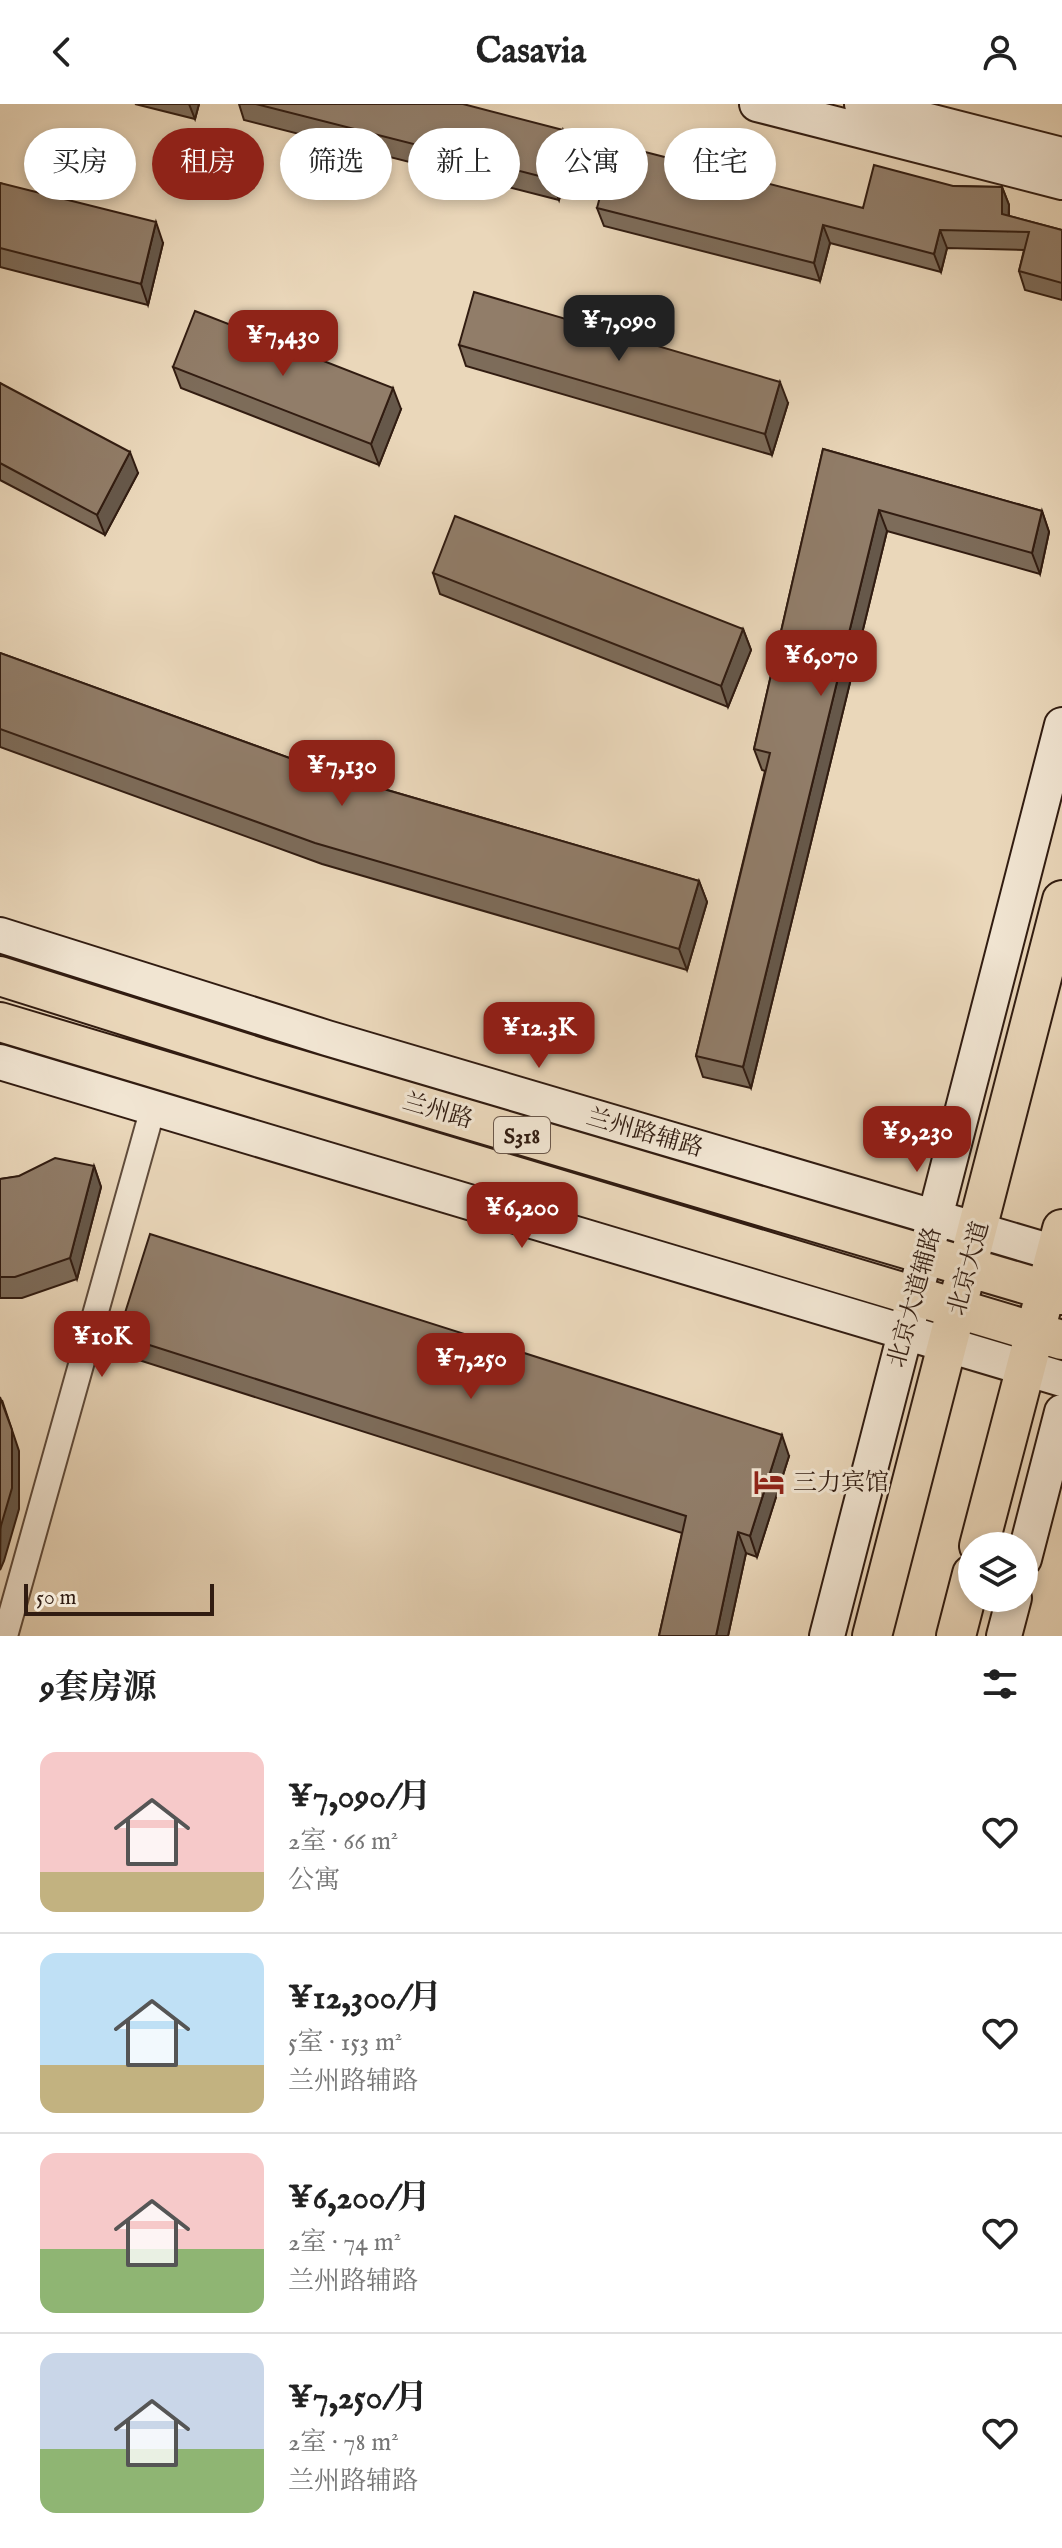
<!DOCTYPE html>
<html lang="zh">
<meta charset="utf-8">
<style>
body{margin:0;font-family:"IM FELL English","Noto Serif SC",serif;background:#f2f2f2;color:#222;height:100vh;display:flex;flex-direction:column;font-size:30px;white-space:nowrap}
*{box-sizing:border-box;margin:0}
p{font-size:26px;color:#767676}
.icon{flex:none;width:44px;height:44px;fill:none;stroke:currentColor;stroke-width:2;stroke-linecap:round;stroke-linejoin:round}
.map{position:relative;height:1532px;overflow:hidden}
.drawer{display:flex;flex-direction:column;background:#fff;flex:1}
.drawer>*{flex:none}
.hud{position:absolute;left:24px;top:24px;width:1014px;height:72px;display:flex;gap:16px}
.fabs{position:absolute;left:958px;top:1428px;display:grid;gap:16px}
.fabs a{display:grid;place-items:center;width:80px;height:80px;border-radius:50%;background:#fff;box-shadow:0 4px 12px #0003;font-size:40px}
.scale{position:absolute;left:24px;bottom:20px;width:190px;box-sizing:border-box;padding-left:8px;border:4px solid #311c11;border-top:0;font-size:22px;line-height:28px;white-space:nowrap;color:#311c11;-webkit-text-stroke:6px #f1e5d2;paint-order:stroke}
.price{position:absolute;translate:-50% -68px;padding:0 18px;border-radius:16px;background:#8f2418;color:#fff;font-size:26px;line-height:52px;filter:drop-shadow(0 2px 4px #0008)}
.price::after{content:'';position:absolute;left:50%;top:48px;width:24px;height:18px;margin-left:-12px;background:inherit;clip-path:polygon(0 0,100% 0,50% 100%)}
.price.selected{background:#222;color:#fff}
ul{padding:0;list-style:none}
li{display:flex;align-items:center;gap:24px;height:200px;padding:0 40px}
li+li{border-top:2px solid #e0e0e0}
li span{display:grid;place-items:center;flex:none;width:224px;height:160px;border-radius:16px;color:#555}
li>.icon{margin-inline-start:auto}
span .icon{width:96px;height:96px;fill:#fffc;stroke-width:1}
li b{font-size:34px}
h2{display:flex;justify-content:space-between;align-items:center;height:96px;padding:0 40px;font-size:34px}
.pill{padding:0 28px;border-radius:36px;background:#fff;box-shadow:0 4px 12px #0003;font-size:28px;line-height:72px}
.pill.selected{background:#8f2418;color:#fff}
header{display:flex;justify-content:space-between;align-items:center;height:104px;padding:0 40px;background:#fff;font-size:36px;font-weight:700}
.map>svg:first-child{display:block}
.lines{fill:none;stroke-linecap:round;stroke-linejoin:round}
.street-casing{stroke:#5f4b3b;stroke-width:28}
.secondary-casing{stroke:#311c11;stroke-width:38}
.primary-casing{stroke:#311c11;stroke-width:42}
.street{stroke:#f1e5d2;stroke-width:24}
.secondary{stroke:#f1e5d2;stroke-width:34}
.primary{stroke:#ead7ba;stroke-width:38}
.wall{fill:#7d6c5a;stroke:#311c11;stroke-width:2}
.shaded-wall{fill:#66584a;stroke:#311c11;stroke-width:2}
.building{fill:#917d69;stroke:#311c11;stroke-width:2}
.labels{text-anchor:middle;stroke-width:6;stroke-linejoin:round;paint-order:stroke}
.shield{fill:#f1e5d2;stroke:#6b584b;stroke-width:2}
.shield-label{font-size:22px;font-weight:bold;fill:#311c11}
.street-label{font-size:24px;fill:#311c11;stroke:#f1e5d2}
.poi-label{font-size:24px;fill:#311c11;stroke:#f1e5d2;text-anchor:start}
</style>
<header><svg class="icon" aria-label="back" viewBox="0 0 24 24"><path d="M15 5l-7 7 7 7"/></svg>Casavia<svg class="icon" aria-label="person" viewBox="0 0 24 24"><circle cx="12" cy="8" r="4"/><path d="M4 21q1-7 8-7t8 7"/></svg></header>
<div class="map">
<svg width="1062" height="1532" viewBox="0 0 1062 1532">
<rect width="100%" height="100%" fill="#ead7ba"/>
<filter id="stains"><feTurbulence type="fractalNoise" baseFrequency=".0025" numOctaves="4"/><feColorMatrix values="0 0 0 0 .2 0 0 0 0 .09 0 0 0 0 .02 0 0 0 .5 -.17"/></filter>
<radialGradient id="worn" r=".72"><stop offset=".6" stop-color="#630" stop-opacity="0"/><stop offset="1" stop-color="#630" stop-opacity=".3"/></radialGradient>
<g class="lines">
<g class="street-casing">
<path id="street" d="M5,1532L153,1004"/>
</g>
<g class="secondary-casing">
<path id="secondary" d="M757,0L1062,78
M862,0L1062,51
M0,831L327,934L1062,1151
M0,958L1062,1275
M1024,1455L1062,1308
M827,1532L1062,621
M1004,1532L1014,1494"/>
</g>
<g class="primary-casing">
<path id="primary" d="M0,872L260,954L1062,1191
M0,918L1062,1236
M979,1442L1062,1125
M872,1532L1062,796
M956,1532L972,1470"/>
</g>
<use href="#street" class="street"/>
<use href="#secondary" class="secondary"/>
<use href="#primary" class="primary"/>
</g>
<path class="wall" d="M135,0H199L195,15Z
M239,0H463L571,46L559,96L244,16Z
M0,79L163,139L148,201L0,163Z
M953,82L1002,83L1009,101V112L1062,126V196L1025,186L1019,167L1024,146L947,144L941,168L830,139L820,177L604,122L597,104H863Z
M459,241L788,299L772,351L466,262Z
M173,263L401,305L379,361L181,284Z
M0,279L138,369L105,431L0,376Z
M823,345L1042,407L1049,428L1040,470L887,427L751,984L703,973L696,952L765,667L762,666L754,645Z
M433,469L743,525L751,546L728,603L440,490Z
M0,549L339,672L699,777L707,798L687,866L322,760L0,643Z
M94,1062L101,1083L77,1175L22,1194H0V1075Z
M118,1231L789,1352L757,1453L746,1449L728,1532H659L682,1429L126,1252Z"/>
<path class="shaded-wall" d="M189,0H199L195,15Z
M563,26L571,46L559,96L551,75Z
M1002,83L1009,101L1008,128L1002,110Z
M156,118L163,139L148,201L141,180Z
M823,121L830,139L820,177L814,159Z
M940,126L947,144L941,168L934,150Z
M780,278L788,299L772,351L765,330Z
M393,284L401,305L379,361L371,340Z
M130,348L138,369L105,431L97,411Z
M879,406L887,427L751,984L743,963Z
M1042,407L1049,428L1040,470L1032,449Z
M743,525L751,546L728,603L721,582Z
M699,777L707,798L687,866L679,845Z
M94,1062L101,1083L77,1175L70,1154Z
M2,1296L19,1347V1405L4,1457L0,1466Z
M782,1331L789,1352L757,1453L750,1432Z
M738,1428L746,1449L728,1532H716Z"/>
<path class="building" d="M256,0H463L563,26L551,75Z
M614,40L863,104L874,61L953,82L1002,83V110L1062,126V179L1019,167L1029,128L940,126L934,150L823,121L814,159L597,104Z
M0,79L156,118L141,180L0,144Z
M474,188L780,278L765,330L459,241Z
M195,207L393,284L371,340L173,263Z
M0,279L130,348L97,411L0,359Z
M823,345L1042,407L1032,449L879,406L743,963L696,952L770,649L754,645Z
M455,412L743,525L721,582L433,469Z
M0,549L339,672L699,777L679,845L315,739L0,625Z
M55,1054L94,1062L70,1154L15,1173H0V1075L19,1072Z
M150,1130L782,1331L750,1432L738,1428L716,1532H659L686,1412L118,1231Z
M0,1293L12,1326V1384L0,1425Z"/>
<defs>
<g id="hotel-bare" transform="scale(2.4)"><path d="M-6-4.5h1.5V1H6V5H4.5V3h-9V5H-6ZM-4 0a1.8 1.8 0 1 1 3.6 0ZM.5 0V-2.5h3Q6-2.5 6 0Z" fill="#8f2418" stroke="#f1e5d2" stroke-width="2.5" paint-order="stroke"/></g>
</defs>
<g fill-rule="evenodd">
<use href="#hotel-bare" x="769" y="1378"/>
</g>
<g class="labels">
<rect class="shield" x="494" y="1013" width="56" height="36" rx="6"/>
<g class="shield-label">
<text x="522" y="1039">S318</text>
</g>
<g class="street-label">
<text transform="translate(438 1006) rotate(16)" y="8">兰州路</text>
<text transform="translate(645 1028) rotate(16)" y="8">兰州路辅路</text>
<text transform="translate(968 1164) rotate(-75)" y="8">北京大道</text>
<text transform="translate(914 1193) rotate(-75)" y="8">北京大道辅路</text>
</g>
<g class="poi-label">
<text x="793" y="1386">三力宾馆</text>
</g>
</g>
<rect width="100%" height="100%" filter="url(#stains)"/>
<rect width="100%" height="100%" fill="url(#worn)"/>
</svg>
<div class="fabs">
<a><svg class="icon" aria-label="layers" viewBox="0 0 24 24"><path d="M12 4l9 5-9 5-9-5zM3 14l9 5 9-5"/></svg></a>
</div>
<div class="scale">50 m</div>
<b class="price selected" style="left:619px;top:259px">¥7,090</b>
<b class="price" style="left:283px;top:274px">¥7,430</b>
<b class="price" style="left:821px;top:594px">¥6,070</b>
<b class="price" style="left:342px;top:704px">¥7,130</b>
<b class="price" style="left:539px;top:966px">¥12.3K</b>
<b class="price" style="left:917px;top:1070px">¥9,230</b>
<b class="price" style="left:522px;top:1146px">¥6,200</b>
<b class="price" style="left:102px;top:1275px">¥10K</b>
<b class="price" style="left:471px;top:1297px">¥7,250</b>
<div class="hud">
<a class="pill">买房</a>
<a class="pill selected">租房</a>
<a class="pill">筛选</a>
<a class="pill">新上</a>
<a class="pill">公寓</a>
<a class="pill">住宅</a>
</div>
</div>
<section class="drawer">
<h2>9套房源<svg class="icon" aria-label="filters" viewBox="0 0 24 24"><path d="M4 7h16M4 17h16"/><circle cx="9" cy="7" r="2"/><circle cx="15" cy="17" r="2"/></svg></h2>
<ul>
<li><span style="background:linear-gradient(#f6c9c9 75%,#c2b280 0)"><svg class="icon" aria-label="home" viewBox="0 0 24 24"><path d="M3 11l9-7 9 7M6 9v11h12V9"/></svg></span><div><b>¥7,090/月</b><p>2室 · 66 m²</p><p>公寓</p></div><svg class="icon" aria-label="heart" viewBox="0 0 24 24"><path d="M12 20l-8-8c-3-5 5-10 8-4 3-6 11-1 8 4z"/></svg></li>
<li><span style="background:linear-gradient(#bfe0f5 70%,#c2b280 0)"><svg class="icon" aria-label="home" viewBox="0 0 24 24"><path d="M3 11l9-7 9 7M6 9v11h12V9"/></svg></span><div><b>¥12,300/月</b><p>5室 · 153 m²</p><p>兰州路辅路</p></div><svg class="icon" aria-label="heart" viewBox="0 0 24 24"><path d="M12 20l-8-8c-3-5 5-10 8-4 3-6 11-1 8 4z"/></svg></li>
<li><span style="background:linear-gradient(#f6c9c9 60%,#8fb573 0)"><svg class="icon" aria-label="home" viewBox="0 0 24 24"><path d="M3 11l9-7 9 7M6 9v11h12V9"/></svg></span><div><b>¥6,200/月</b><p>2室 · 74 m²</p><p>兰州路辅路</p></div><svg class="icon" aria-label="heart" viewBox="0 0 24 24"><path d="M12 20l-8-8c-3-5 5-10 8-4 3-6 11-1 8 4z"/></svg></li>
<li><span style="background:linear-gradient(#c9d6e8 60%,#8fb573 0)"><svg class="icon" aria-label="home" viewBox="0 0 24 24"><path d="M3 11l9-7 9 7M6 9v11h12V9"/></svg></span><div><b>¥7,250/月</b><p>2室 · 78 m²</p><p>兰州路辅路</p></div><svg class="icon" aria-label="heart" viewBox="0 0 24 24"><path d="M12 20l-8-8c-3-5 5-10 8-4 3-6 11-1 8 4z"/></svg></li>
</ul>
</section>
